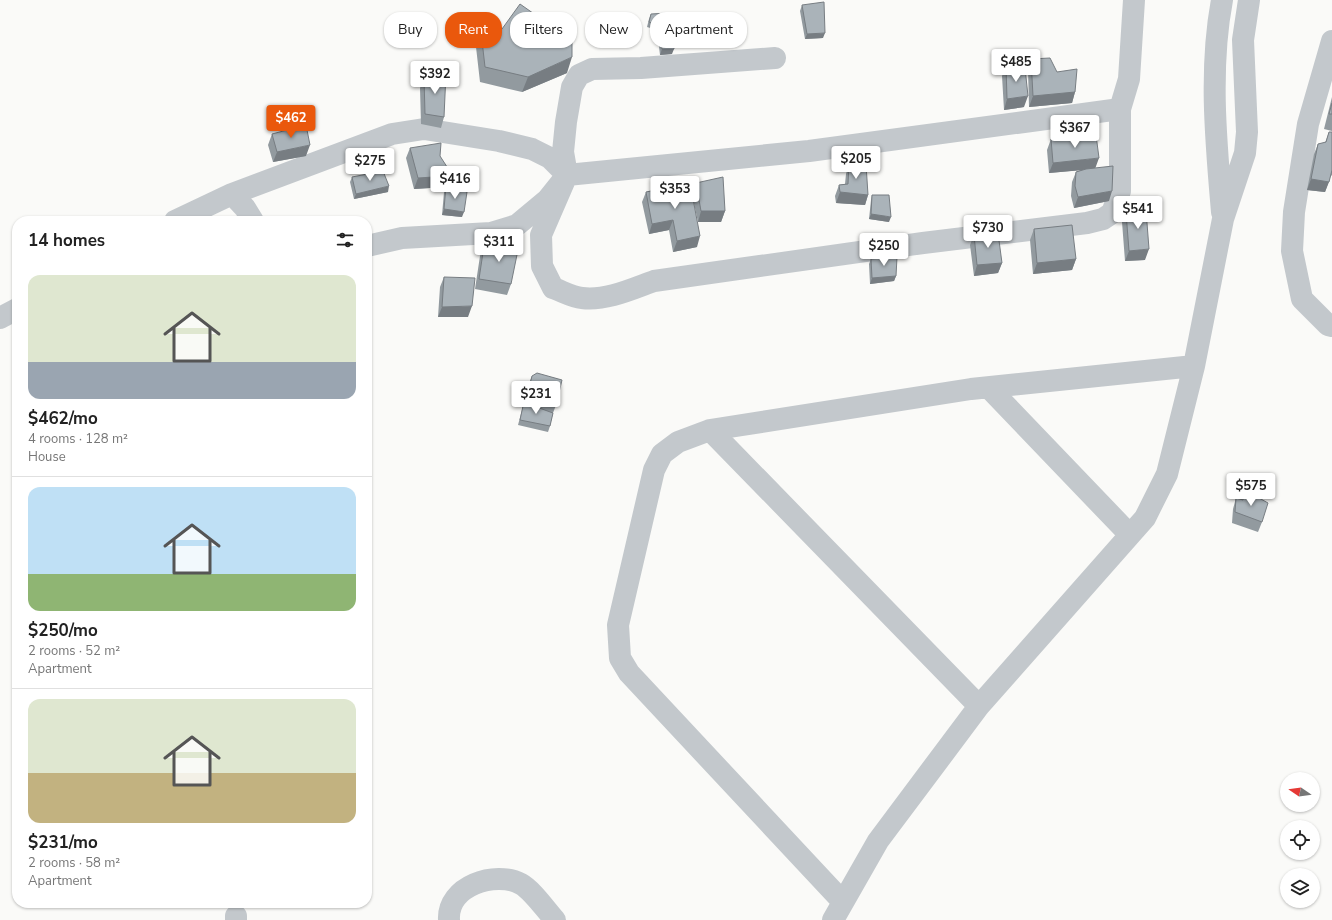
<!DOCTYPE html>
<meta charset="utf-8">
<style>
body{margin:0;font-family:"Nunito Sans",sans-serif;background:#f2f2f2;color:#222;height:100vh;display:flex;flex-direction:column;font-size:15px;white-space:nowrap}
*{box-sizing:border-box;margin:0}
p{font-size:13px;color:#767676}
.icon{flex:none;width:22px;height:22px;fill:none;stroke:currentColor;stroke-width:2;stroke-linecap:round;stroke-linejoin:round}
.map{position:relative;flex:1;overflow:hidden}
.panel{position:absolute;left:12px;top:216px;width:360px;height:692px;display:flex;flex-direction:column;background:#fff;border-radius:16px;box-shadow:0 1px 3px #0004}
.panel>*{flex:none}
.top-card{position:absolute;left:384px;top:12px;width:380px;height:36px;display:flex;gap:8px}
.needle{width:26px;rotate:283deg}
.buttons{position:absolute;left:1280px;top:772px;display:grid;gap:8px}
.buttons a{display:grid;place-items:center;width:40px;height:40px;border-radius:50%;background:#fff;box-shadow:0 1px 3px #0004;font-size:20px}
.price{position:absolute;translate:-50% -34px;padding:0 9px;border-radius:4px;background:#fff;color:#222;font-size:13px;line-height:26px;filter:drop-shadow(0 1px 2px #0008)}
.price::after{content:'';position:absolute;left:50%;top:24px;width:12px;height:9px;margin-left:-6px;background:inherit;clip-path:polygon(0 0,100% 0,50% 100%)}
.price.selected{background:#ea580c;color:#fff}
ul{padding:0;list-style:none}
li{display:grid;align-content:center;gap:8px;height:212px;padding:0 16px}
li+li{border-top:1px solid #e0e0e0}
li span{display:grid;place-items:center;height:124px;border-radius:12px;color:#555}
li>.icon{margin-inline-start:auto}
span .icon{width:72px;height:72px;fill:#fffc;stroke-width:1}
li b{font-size:17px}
h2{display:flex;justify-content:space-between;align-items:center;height:48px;padding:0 16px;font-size:17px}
.chip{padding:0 14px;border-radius:16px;background:#fff;box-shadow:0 1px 3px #0004;font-size:14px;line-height:36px}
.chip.selected{background:#ea580c;color:#fff}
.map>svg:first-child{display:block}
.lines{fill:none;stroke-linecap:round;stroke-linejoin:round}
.street{stroke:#c3c8cc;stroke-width:22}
.wall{fill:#929a9f}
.shaded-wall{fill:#777d82}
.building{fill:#aab3b9;stroke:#777d82}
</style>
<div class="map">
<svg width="1332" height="920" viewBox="0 0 1332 920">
<rect width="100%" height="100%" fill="#fafaf8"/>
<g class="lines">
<path class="street" d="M1222,0C1209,69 1216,142 1222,212
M1332,41L1308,124L1294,212L1292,251L1302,299L1328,325L1332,326
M567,175L541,235L542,266L553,288C562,291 572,297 582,298C606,301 632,289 654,281L923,243L1087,223L1103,219L1112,213L1120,191V109
M232,194L245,208L253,221
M175,221L232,194L392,134L424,129L499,141L532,149L550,158L567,175L809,151L1120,109L1129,79L1134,0
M367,246L402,238L491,233L517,225L547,200L567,175L563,152L566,122L572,87L579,75L592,69L641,68L775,58
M0,318L17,309
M989,388L1130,535
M710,430L979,706
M843,902L629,673L620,658L618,625L654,470L662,454L678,442L710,430L971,389L1194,366
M236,916V920
M449,920C447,886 495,870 521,884C532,890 546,910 555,920
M833,920L878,841L979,706L1145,518L1167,474L1194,366L1223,219L1245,153L1247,132L1243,40L1249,0"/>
</g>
<path class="wall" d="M802,5L823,38L805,39L800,11Z
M670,13L672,54L660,55L657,30L647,27L649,19L651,14Z
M481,32L567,73L522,92L480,82L476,47Z
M1031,59L1057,72L1075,92L1072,103L1029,107L1028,69Z
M1006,66L1024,107L1004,110L1002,76Z
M424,78L444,117L441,128L421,124L420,88Z
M1332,97V131L1324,129Z
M1329,132H1332V176L1331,175L1325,192L1307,190L1314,154L1318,144L1325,143Z
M272,134L306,156L273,162L268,145Z
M1051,139L1095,168L1109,201L1074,208L1071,196L1072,182L1076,172L1081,170L1049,173L1047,150Z
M410,148L440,156L446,187L414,189L406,158Z
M849,164L868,195L865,205L836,203L835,196L839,185L845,184L846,174Z
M352,177L388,192L354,199L350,182Z
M690,183L697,247L673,252L669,230L649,234L642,202L646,192Z
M696,183L725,211L721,222H698L692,194Z
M446,186L462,217L442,215L444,192Z
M872,195L889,222L869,219L871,200Z
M1126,212L1145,260L1125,261L1122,222Z
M1034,229L1076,259L1072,270L1033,274L1030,240Z
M974,235L1002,263L998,273L974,276L970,245Z
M496,241L511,284L507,295L475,289L480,256L484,246H494Z
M871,259L896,276L894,281L870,284L869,264Z
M444,277L468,317H438L440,287Z
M532,376L556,405L553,413L550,426L548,432L518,425L523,406L540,408L539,406L524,402L528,386Z
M1245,490L1262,522L1258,532L1232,523L1233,509L1236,498L1242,499Z"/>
<path class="shaded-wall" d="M825,33L823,38L805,39L807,34Z
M662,49H674L672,54L660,55Z
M572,57L567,73L522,92L528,77Z
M1075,92L1072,103L1029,107L1033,96Z
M1028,96L1024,107L1004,110L1007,99Z
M310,145L306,156L273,162L277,152Z
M1099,158L1095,169L1049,173L1053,163Z
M449,176L446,187L414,189L418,178Z
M1311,179L1329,182L1325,192L1307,190Z
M389,186L388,192L354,199L356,194Z
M1112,191L1109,201L1074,208L1078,197Z
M840,192L868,195L865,205L836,203Z
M444,209L464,212L462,217L442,215Z
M701,211H725L721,222H698Z
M871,214L891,217L889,222L869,219Z
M673,220L669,230L649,234L652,224Z
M700,236L697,247L673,252L677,241Z
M1149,249L1145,260L1125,261L1129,251Z
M1076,259L1072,270L1033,274L1037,263Z
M1002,263L998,273L974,276L977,265Z
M896,276L894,281L870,284L872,278Z
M472,306L468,317H438L442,307Z"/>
<path class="building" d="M824,2L825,33L807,34L802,5Z
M520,4L547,23L560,39H572V57L528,77L485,67L481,32L502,29Z
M670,13L674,49H662L659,25L649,22L651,14Z
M1050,58L1057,72L1077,69L1075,92L1033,96L1031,59Z
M1006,66L1025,68L1028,96L1007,99Z
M446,73L444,117L425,114L424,78Z
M1332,103V114H1329Z
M306,125L310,145L277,152L272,134Z
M1329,132H1332V170L1329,182L1311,179L1318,144L1326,142Z
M1096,135L1099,158L1053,163L1051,139Z
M441,143L440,156L449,170V176L418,178L410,148Z
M849,164H866L868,195L840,192L839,185L848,184Z
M1113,166L1112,191L1078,197L1075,186L1076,172L1086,169Z
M383,171L389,186L356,194L352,177Z
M723,177L725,211H701L696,183Z
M690,183L700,236L677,241L673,220L652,224L646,192Z
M446,186L467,192L464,212L444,209Z
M872,195H889L891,217L871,214Z
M1146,210L1149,249L1129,251L1126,212Z
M1072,225L1076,259L1037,263L1034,229Z
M998,233L1002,263L977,265L974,235Z
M496,241L519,245L511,284L479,279L484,246H495Z
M897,257L896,276L872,278L871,259Z
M444,277L475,278L472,306L442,307Z
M537,373L562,380L556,405L544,401L543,395L528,392L532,376Z
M531,405L553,413L550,426L520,420L523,406Z
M1245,490L1268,503L1262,522L1235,512L1236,498L1243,500Z"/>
</svg>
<div class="buttons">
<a><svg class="needle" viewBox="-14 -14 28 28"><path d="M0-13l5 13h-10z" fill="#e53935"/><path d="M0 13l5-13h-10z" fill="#767676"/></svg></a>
<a><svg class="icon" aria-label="locate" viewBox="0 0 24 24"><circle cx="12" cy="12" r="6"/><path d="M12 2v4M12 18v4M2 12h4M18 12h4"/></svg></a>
<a><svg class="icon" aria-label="layers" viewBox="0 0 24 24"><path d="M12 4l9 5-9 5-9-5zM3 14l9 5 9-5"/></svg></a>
</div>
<b class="price" style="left:1016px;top:83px">$485</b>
<b class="price" style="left:435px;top:95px">$392</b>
<b class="price selected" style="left:291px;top:139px">$462</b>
<b class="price" style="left:1075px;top:149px">$367</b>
<b class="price" style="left:856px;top:180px">$205</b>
<b class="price" style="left:370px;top:182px">$275</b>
<b class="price" style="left:455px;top:200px">$416</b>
<b class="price" style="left:675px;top:210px">$353</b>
<b class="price" style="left:1138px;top:230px">$541</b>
<b class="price" style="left:988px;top:249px">$730</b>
<b class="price" style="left:499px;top:263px">$311</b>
<b class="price" style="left:884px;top:267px">$250</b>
<b class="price" style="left:536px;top:415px">$231</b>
<b class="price" style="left:1251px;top:507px">$575</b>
<div class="top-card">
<a class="chip">Buy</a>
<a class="chip selected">Rent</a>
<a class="chip">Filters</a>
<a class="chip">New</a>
<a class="chip">Apartment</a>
</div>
<section class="panel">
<h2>14 homes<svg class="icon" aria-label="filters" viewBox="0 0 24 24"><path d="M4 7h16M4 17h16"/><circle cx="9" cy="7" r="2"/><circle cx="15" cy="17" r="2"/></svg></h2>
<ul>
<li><span style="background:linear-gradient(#dfe7d0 70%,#9aa5b1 0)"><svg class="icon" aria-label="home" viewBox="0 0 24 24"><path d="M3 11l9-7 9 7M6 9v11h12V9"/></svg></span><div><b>$462/mo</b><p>4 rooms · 128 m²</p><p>House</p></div></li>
<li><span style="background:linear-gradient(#bfe0f5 70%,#8fb573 0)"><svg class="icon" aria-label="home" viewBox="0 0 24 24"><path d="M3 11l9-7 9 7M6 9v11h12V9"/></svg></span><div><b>$250/mo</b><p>2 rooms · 52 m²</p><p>Apartment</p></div></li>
<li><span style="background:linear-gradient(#dfe7d0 60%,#c2b280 0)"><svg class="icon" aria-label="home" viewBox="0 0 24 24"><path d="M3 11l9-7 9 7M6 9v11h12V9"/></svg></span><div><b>$231/mo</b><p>2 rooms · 58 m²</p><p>Apartment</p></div></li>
</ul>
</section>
</div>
